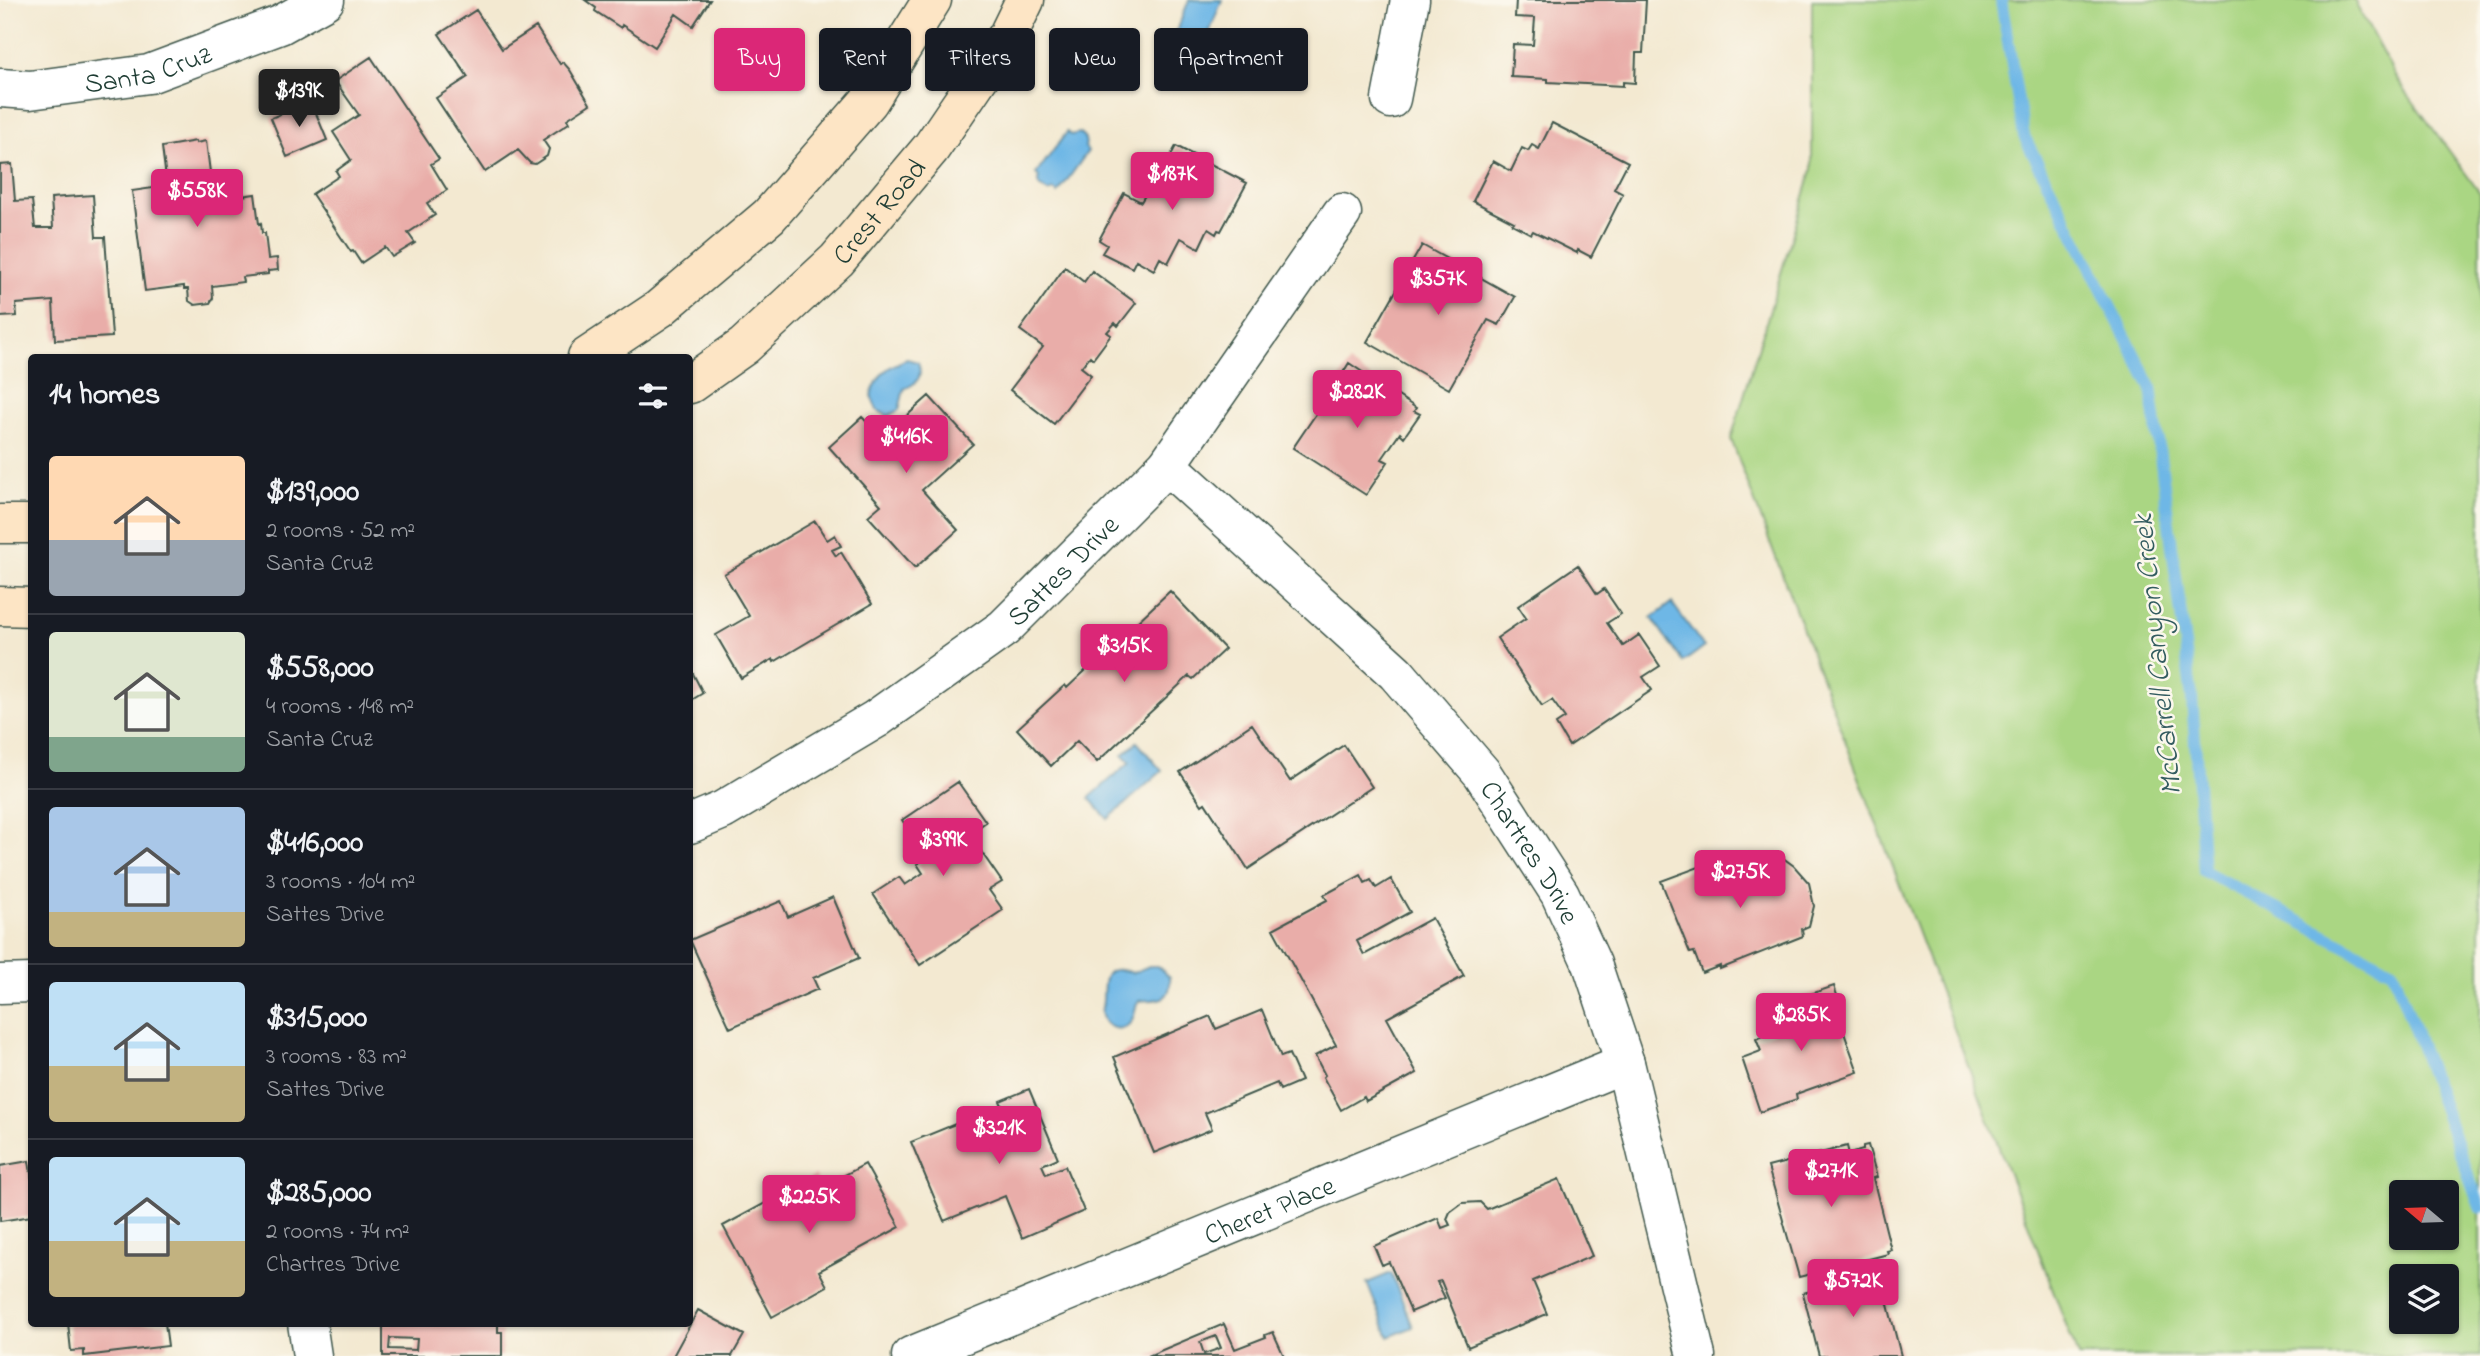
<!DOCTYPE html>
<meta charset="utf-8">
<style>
body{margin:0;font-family:"Indie Flower",sans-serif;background:#20242c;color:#f1f3f6;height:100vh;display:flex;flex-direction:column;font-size:26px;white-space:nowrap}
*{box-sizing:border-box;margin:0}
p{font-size:23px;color:#9ea1a6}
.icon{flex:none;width:38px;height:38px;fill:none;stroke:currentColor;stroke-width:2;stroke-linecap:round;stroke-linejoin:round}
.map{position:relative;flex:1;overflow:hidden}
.details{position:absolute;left:28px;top:354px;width:665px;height:973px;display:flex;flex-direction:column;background:#171b24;border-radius:7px;box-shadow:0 2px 5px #0004}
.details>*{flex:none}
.hud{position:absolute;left:714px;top:28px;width:665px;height:63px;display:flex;gap:14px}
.needle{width:46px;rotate:289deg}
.controls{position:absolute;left:2389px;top:1180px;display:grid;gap:14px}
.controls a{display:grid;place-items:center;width:70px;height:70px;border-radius:7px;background:#171b24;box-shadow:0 2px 5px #0004;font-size:35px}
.price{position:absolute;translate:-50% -60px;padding:0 16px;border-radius:7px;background:#db2777;color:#fff;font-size:23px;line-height:46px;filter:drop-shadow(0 2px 4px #0008)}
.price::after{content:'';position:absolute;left:50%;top:42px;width:21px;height:16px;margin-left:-10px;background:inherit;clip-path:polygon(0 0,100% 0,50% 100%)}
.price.on{background:#222;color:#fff}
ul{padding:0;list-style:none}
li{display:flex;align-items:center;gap:21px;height:175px;padding:0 21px}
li+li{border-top:2px solid #363941}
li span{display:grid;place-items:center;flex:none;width:196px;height:140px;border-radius:7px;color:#555}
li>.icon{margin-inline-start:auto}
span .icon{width:84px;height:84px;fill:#fffc;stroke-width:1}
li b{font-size:30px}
h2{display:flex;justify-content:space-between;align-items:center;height:84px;padding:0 21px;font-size:30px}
.tag{padding:0 24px;border-radius:7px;background:#171b24;box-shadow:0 2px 5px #0004;font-size:24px;line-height:63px}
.tag.on{background:#db2777;color:#fff}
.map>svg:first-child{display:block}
.green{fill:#aad683;stroke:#648a5c;stroke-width:2;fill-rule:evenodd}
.water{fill:#6eb7e6;stroke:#467a8d;stroke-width:2}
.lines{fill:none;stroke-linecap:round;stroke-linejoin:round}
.stream{stroke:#6eb7e6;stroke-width:12}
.building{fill:#e9ada9;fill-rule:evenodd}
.street-casing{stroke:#3f574c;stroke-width:41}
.secondary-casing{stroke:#3f574c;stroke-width:41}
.street{stroke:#fff;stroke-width:38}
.secondary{stroke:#fde5c5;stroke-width:38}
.labels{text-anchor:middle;stroke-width:5;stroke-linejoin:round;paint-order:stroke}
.street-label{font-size:28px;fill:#1f3d34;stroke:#fbf7ec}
.water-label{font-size:30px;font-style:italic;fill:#335c60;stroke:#fbf7ec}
</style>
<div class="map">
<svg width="2480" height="1356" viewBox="0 0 2480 1356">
<rect width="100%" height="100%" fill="#fbf7ec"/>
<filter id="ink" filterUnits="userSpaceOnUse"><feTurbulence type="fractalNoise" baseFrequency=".0143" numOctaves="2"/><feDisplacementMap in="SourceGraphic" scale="14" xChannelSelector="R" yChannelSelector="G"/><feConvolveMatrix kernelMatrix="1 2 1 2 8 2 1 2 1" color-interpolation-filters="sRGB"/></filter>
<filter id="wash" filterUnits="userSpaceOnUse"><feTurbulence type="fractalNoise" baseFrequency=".00686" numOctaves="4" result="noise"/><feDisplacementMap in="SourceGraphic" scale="28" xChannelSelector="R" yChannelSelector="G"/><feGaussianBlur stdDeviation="1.57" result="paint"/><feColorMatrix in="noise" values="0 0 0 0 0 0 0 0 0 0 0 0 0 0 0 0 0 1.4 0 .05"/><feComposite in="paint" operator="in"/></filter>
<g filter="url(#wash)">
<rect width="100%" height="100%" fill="#f3e9d1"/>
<path class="green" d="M1812,0H2354L2396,78L2480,193V1356H2078L1731,439L1812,170ZM2401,1192H2446V1237H2401ZM2401,1276H2446V1321H2401Z"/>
<path class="water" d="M1189,0H1222L1204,46L1175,35Z
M1067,132L1070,135L1080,133C1085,137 1087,141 1085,147L1088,151L1058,193L1054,190L1048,192L1039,186V177L1036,174Z
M907,359L918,362C923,377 918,383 904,389L899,410L888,416L877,410L871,396C879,373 885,368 907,359Z
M1672,603L1704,647L1683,662L1652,618Z
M1137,742L1162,771L1108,819L1089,798L1130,762L1123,755Z
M1149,966H1157L1170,977C1172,1003 1158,999 1139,1001C1133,1008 1136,1019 1128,1025C1119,1032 1105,1028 1102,1016C1100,1011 1103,1006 1103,1000C1104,977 1103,963 1133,973Z
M1391,1273L1413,1327L1389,1337L1367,1283Z"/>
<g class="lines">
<path class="stream" d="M2001,0L2024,136L2151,387L2192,698L2204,871L2393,971L2480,1207"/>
</g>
<g id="blocks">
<path class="building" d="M585,0H710L693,26L676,14L655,47L622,25L621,28L595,11L596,8Z
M1516,0H1646L1643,53H1636L1635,83L1623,82V86L1548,82V79L1511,77L1513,44L1533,45L1535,18L1515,17Z
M476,10L502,49L536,27L560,64L563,62L570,70L590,104L567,119L569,123L543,140L549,149L547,156L535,164L530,163L518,150L485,172L436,98L468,77L439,34Z
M371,57L439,159L431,164L447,190L427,203L435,215L408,233L415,243L392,257L385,247L361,263L353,251L351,252L312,194L339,176L336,171L351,160L333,132L359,115L335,81Z
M311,101L327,140L287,157L271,118Z
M1552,123L1628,162L1614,189L1623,194L1591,257L1578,250L1577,253L1533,231L1531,234L1512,224L1514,222L1473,201L1493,161L1511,171L1522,148L1528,151L1532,145L1539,149Z
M196,141V143L206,141L211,180L208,181L209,189L227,186L228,198L255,194L259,224L261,223L262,233H265L268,259L277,258L278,270L268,271V274L242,277L243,282L212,286L213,298L210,303L195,305L189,301L188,289H184V286L145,291L132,191L167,186L162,147Z
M1176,146L1247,183L1221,231L1218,230L1216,234L1208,229L1199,248L1181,238L1168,263L1160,258L1154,270L1136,260L1132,268L1102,253L1107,245L1099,240L1124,193L1141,202L1148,190L1151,192Z
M12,164L15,201L32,200L35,228H53L51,198L93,195L96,237H105L112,337L55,340L53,301L16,304L17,316L0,317V165Z
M1422,245L1515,297L1499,325L1488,320L1449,389L1367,342Z
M1065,267L1084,282L1092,271L1136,303L1118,326L1115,323L1107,332L1111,335L1093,359L1090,356L1081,367L1091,375L1054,424L1010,390L1043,347L1020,330Z
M1349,363L1416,408L1414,411L1420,414L1404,437L1400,433L1382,459L1388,462L1366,495L1293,448L1326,399L1343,410L1348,403L1331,392Z
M929,396L973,444L922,490L958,530L915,568L868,516L881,505L829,447L862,417L882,438Z
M815,521L827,540L835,535L841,546L832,550L836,556L841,552L872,604L774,662L773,659L741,678L716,635L749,616L724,574Z
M1578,565L1597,594L1604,589L1621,614L1607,623L1623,646L1639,635L1660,666L1643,677L1652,690L1569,746L1556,724L1565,718L1552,700L1542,706L1497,638L1526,618L1518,606Z
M1170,591L1225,649L1193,679L1189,676L1097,762L1077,741L1051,766L1017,729L1065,685L1067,688Z
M690,668L703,693L690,701Z
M1252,724L1290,781L1344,745L1372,787L1248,869L1205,803L1202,805L1180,772Z
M958,782L986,822L969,834L1002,882L989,890L1003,910L920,965L873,894L899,877L905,885L923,873L917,864L927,857L902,820Z
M1773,854L1775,861L1783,858L1794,866L1809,883L1814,906L1809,926L1802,929L1803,936L1720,969V966L1702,973L1694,952L1690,953L1661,881L1707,864L1712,878Z
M1361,875L1365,883L1371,880L1376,888L1391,879L1410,912L1357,941L1364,955L1432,918L1464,976L1387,1018L1417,1073L1366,1101L1364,1097L1341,1110L1323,1077L1325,1075L1315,1056L1336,1045L1273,929L1327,900L1324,895Z
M833,897L859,958L813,978L818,989L730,1028L690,940L781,901L788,917Z
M1834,986L1842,1011L1837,1013L1858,1072L1796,1094L1797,1099L1760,1112L1742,1058L1761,1051L1756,1039L1801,1021L1793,1000Z
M1262,1010L1281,1057L1289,1054L1301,1081L1280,1090L1277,1083L1205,1113L1212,1129L1154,1153L1114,1057L1210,1016L1216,1029Z
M1029,1089L1058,1158L1042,1165L1046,1174L1065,1166L1084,1211L1022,1238L1005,1196L944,1221L911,1142L1002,1105L1000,1101Z
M1868,1145L1877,1177L1873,1178L1891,1250L1887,1251L1888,1254L1799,1277L1768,1167L1847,1146L1849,1154L1863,1150V1146Z
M29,1161L32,1180V1216L0,1221V1166Z
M865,1164L900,1227L819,1271L827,1286L772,1317L723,1226L815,1176L821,1188Z
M1559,1179L1592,1256L1533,1281L1547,1314L1468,1347L1441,1281L1437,1282L1445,1298L1411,1312L1389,1262L1382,1265L1374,1246L1438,1218L1442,1228L1450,1225L1447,1219L1450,1212L1462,1203L1480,1202L1487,1209Z
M1880,1273L1901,1356H1819L1803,1293Z
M698,1310L744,1335L732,1356H673Z
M68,1323H165L168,1346L84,1356V1350L71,1351Z
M383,1323H498V1332H502V1356H383ZM390,1338L417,1339L416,1350L389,1349Z
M1224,1324L1235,1349L1266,1337L1265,1335L1273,1332L1284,1356H1148ZM1216,1336L1221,1348L1204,1354L1200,1342Z"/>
</g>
</g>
<g filter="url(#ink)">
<use href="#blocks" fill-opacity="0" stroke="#3f574c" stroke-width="2"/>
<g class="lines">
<g class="street-casing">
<g id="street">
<path id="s1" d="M0,88L30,90L149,74L280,25L325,0"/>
<path d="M1391,99L1410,0"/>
<path id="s2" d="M1167,465L1396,673L1482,773L1560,894L1592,964L1625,1063L1696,1356"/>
<path id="s3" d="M690,824L723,810L876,719L1004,628L1167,465L1342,213"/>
<path d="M0,984L32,983"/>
<path d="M307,1323L312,1356"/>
<path id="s4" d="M911,1356L1625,1063"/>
</g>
</g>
<g class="secondary-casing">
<g id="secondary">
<path d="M587,357L659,309L769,216L869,101L932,0"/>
<path id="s5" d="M690,384L744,346L837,260L931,148L1008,35L1025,0"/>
<path d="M0,524H32"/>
<path d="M0,606L32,607"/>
</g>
</g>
<use href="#street" class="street"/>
<use href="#secondary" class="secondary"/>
</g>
</g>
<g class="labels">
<g class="street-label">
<text dy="10" stroke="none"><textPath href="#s1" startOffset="150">Santa Cruz</textPath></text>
<text dy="10" stroke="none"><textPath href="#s5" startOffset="257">Crest Road</textPath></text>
<text dy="10" stroke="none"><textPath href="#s3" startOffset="453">Sattes Drive</textPath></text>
<text dy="10" stroke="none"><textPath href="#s2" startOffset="534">Chartres Drive</textPath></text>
<text dy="10" stroke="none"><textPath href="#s4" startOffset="387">Cheret Place</textPath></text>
</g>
<g class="water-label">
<text transform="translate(2156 655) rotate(-96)" y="10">McCarrell Canyon Creek</text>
</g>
</g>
</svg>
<div class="controls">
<a><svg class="needle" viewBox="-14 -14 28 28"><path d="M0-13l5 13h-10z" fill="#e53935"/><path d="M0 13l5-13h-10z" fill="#9ea1a6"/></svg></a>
<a><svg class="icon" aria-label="layers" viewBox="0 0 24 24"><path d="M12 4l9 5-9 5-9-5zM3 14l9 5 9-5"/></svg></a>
</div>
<b class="price on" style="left:299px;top:129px">$139K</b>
<b class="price" style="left:1172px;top:212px">$187K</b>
<b class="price" style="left:197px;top:229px">$558K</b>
<b class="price" style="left:1438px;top:317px">$357K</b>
<b class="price" style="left:1357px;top:430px">$282K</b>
<b class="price" style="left:906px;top:475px">$416K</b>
<b class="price" style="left:1124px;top:684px">$315K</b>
<b class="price" style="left:943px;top:878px">$399K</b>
<b class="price" style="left:1740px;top:910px">$275K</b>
<b class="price" style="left:1801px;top:1053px">$285K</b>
<b class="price" style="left:999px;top:1166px">$321K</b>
<b class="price" style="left:1831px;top:1209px">$271K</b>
<b class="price" style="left:809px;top:1235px">$225K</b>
<b class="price" style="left:1853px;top:1319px">$572K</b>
<div class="hud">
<a class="tag on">Buy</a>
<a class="tag">Rent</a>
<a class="tag">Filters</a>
<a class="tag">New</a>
<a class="tag">Apartment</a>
</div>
<section class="details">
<h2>14 homes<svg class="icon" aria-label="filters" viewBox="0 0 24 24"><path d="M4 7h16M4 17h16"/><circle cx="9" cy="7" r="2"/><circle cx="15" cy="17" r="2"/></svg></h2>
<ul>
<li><span style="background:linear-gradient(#ffd9b3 60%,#9aa5b1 0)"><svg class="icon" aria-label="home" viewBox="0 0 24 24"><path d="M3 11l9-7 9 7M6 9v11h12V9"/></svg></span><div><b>$139,000</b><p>2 rooms · 52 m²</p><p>Santa Cruz</p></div></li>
<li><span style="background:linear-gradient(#dfe7d0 75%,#7fa58c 0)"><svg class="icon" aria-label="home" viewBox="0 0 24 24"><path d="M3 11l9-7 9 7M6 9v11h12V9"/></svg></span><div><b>$558,000</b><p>4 rooms · 148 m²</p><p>Santa Cruz</p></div></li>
<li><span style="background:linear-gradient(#a9c7e8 75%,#c2b280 0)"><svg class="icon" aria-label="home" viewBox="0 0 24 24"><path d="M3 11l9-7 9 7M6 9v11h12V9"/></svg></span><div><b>$416,000</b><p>3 rooms · 104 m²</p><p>Sattes Drive</p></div></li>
<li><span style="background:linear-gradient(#bfe0f5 60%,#c2b280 0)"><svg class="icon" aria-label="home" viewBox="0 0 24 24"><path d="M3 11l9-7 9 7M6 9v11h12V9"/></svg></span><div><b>$315,000</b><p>3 rooms · 83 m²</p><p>Sattes Drive</p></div></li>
<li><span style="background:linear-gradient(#bfe0f5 60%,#c2b280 0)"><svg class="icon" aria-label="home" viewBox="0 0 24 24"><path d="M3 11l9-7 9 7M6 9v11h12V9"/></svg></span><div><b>$285,000</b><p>2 rooms · 74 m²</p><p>Chartres Drive</p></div></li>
</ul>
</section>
</div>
